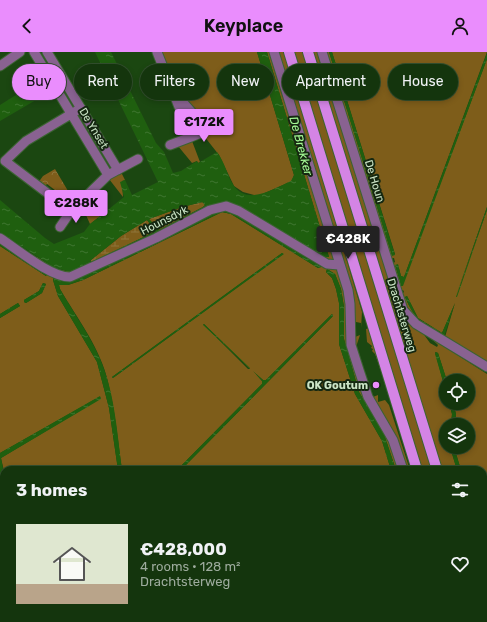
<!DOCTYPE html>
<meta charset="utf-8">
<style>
body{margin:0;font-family:Rubik,sans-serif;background:#21401b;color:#f1f3f6;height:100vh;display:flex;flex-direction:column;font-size:15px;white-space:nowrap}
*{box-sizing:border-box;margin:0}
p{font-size:13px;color:#9dab9d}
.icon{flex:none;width:22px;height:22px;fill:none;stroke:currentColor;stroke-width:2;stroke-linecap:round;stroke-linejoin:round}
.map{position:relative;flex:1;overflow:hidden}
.details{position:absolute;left:0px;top:414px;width:487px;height:156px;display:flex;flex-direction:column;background:#14350d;border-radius:12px 12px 0 0;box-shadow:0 2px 6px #0003,0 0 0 1px #33502e}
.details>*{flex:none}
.hud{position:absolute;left:12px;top:12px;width:463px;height:36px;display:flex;gap:8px}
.controls{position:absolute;left:439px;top:322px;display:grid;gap:8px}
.controls a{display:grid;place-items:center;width:36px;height:36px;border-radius:50%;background:#14350d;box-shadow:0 2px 6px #0003,0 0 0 1px #33502e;font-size:20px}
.price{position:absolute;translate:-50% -34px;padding:0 9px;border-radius:4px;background:#ea8dfd;color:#111;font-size:13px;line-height:26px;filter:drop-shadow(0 1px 2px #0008)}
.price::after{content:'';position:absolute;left:50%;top:24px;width:12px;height:9px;margin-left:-6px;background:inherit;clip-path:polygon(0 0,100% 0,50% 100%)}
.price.on{background:#222;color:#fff}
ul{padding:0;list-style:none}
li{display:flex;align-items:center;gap:12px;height:100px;padding:0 16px}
li span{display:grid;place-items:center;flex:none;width:112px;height:80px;border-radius:0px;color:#555}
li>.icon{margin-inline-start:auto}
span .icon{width:48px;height:48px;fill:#fffc;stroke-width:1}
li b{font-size:17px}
h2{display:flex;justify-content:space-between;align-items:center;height:48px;padding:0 16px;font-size:17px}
.chip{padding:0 14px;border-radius:18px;background:#14350d;box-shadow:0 2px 6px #0003,0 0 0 1px #33502e;font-size:14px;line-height:36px}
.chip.on{background:#ea8dfd;color:#111}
header{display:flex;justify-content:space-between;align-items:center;height:52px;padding:0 16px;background:#ea8dfd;color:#111;font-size:18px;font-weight:600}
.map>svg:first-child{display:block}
.grass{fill:#7e5d1a;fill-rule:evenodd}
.wetland{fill:url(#wetland-marsh)}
.park{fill:url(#park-crowns)}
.water{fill:url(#water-ripples);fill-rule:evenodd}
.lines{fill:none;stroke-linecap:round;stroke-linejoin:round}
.minor-casing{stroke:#3b6332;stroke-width:11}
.major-casing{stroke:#3b6332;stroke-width:12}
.minor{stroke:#896291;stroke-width:9}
.major{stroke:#d484e5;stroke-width:10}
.poi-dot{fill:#ea8dfd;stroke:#152811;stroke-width:1.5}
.labels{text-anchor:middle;stroke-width:4;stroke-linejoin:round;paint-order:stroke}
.street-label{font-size:11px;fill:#cbe4c6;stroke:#152811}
.poi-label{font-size:11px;font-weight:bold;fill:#cbe4c6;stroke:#152811;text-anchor:end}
.water-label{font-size:12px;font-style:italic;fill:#a6fb96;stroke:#152811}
</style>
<header><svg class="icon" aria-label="back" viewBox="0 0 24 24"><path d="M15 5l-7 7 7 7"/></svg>Keyplace<svg class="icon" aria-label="person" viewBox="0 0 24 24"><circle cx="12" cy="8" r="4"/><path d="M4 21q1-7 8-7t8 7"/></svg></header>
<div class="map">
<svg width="487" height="570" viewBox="0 0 487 570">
<defs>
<pattern id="wetland-marsh" width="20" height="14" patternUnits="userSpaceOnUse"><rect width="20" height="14" fill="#7e5d1a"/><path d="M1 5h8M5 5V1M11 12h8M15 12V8" fill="none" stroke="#8f743a"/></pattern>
<pattern id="park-crowns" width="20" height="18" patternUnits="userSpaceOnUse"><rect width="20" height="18" fill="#7e5d1a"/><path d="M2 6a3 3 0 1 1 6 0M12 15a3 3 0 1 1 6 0" fill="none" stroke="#8f743a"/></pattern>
<pattern id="water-ripples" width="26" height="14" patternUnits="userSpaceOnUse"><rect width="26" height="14" fill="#1f5f0f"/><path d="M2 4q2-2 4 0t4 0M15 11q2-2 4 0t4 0" fill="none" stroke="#3e7630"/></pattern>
</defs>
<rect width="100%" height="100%" fill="#1b4711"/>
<path class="grass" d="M161,0H257L294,123L292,129L258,144L243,140L234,134L219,103L204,84L214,80L172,31Z
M267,0H271L335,207L334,211H329L322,208L240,158L226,153L211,156L167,179L73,223L58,222L36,208L37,205C54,216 63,224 83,215L85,216L152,185L216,152C239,145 294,190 315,202L324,205H329Z
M277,0H285L362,260L361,276V271L356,270L355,276L356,282L354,283L355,285L360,283L355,298C350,279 355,260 351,240Z
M292,0H304L433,418H421Z
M312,0H320L395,242L430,291L437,295L438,293L433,288L487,317L440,292L487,322V501L483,488V418H461L454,395H468V373H455L456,362L453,351H468V329H447L438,301L435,300L446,340V351H449L452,362L451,373H446V395H450L457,418H441Z
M324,0H329L392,203L395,202L332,0H487L404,225L401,224L398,213H395L402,234L487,7V155L456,244L487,158V310L449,287L487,312V314L413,267L404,257L400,244L404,240L403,238H398L390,213L395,210L394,206L388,207ZM407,244L418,266L442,281L455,251L445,285C425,277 413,264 405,245Z
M185,58L199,72L198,77L192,78Z
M192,89L200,110L198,111L197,109L192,111L178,94Z
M121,120L125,128L122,129L123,145L109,127Z
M88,146L103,162L90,172L81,152Z
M222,155L232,157L243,162L315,208L338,219L347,246L348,286L357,319L364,342L389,384L400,418H396L384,382L359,340L344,287V255L341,237L335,222L327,217L326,220L332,226L336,237L339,251V292L355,342L382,389L391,418H181L323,274L333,264L332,262L266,328H263L253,319L262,329V332L177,418H122C118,389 115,358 108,330C101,297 77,266 60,237L59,233H68L83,228L222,160L231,162L318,216L321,215L320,212L237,161L222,157L212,160L179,178L84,224L69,229L54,225L53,228L58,244L97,310L109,356L118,418L4,419L1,406L101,346L99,345L0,401V266L20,254L18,251L0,262V194L46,224L48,221L0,189V188C18,200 49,226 70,226L157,187L210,159ZM282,201L283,202L113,326L112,325ZM43,231L46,232L42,241L26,251L24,250V248L39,239ZM203,272H204L250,317H248Z
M370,276L390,345L375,302L372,299L373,297L371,296L372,294L367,290L366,277Z
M369,336L373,345L378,343V350L385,348L389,353L410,418H405Z
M4,422V504L0,506V426Z
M483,501L487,514V556L483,543Z
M4,510V566H45L39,570H0V512Z
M50,566H72L66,570H43Z
M84,566H153L154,570H77Z
M156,566H438L439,570H157Z"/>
<path class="wetland" d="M203,150L205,153L203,155L159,178L149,167L182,155Z
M147,168L154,177V180L91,211V208L121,184Z"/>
<path class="park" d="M55,117L71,144L76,142L78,147L70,153L65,152L68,148L47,132L44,135L38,131L43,124Z"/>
<path class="water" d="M95,0H111L156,91L164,100L173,121L181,119L197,109L198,111L217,100C225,110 227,124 234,134C248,154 275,136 291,129L294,123L257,0H267L329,205H324L278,178L260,165L227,150L220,151L167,178L70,220L53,215L0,180V148L45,186L54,192L84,180L90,172L124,145L120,130L125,128L132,143L158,130ZM202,150L205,153L203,155L159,178L149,167L182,155ZM147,168L154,177V180L91,210V208L121,184Z
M329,0H332L395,203L392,204Z
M487,1V7L403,234H401L395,213L398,212L401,224L404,225Z
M45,25L53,38L0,69V53Z
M487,155V158L457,245H456Z
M231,158L321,215L318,216L231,162L222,160L83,228L68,233H59L60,237C73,260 90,283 100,307C115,341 117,381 122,418H118L109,356L97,310L58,244L53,228L54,225L69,229L84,224L179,178L212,160Z
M0,189L48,221L46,224L0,194Z
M282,201L284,202L113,326L112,325Z
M327,217L335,222L341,237L344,255V287L359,340L384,382L396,418H391L382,389L355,342L339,292V251L336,237L332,226L326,220Z
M43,231L46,232L42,241L26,251L24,250V248L39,239Z
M407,244L418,266L442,281L455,251L444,285C423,271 415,269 405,245Z
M18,251L20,254L0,266V262Z
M332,262L333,264L323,274L181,418H177L262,332V329L253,319L263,328H266Z
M204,272L250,316V317L203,273Z
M436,300L438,301L447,329L446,340L435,302Z
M100,344L101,347L1,406L4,422L0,426V401Z
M449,351H453L456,362L455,373H451L452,362Z
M450,395H454L461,418H457Z"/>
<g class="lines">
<g class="minor-casing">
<path id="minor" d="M34,0L108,123
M47,0L118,118
M157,0L191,85L201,81L203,76L202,72L172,38
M274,0L348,238L350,252L351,293L359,318L368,345L393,388L403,418
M322,0L403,258L416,272L487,315
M0,14L20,0
M81,56L26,89L5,109L71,159L108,123L138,107
M170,93L191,85
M60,175L71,159
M0,186C17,197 50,225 70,225L156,186L210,158L226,154L239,159L327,212L339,213
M448,566L449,570"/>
</g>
<g class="major-casing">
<path id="major" d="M289,0L417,418
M308,0L437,418
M463,566L464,570
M483,566L484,570"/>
</g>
<use href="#minor" class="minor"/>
<use href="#major" class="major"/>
</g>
<circle class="poi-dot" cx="376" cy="333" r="4"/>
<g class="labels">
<g class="street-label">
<text transform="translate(94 76) rotate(59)" y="4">De Ynset</text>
<text transform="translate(375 129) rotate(73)" y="4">De Houn</text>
<text transform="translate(164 168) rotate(-27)" y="4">Hounsdyk</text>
<text transform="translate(402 263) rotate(73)" y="4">Drachtsterweg</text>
</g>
<g class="poi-label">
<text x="368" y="337">OK Goutum</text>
</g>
<g class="water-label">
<text transform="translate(301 94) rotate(75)" y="4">De Brekker</text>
</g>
</g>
</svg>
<div class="controls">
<a><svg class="icon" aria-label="locate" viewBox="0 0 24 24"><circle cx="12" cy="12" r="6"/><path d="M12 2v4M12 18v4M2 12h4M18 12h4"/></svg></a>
<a><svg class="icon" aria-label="layers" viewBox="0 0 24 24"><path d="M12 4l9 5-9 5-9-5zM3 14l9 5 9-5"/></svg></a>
</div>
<b class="price" style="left:204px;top:91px">€172K</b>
<b class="price" style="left:76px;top:172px">€288K</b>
<b class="price on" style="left:348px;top:208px">€428K</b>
<div class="hud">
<a class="chip on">Buy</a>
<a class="chip">Rent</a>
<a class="chip">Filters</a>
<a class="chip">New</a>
<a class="chip">Apartment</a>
<a class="chip">House</a>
</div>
<section class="details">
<h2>3 homes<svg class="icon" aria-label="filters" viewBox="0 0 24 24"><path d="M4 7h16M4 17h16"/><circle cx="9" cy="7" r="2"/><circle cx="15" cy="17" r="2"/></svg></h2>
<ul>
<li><span style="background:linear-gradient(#dfe7d0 75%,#b9a48a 0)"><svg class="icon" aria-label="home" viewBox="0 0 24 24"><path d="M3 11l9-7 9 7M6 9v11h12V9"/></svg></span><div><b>€428,000</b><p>4 rooms · 128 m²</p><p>Drachtsterweg</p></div><svg class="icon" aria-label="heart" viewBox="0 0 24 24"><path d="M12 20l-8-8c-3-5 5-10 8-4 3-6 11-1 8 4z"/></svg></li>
</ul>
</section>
</div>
